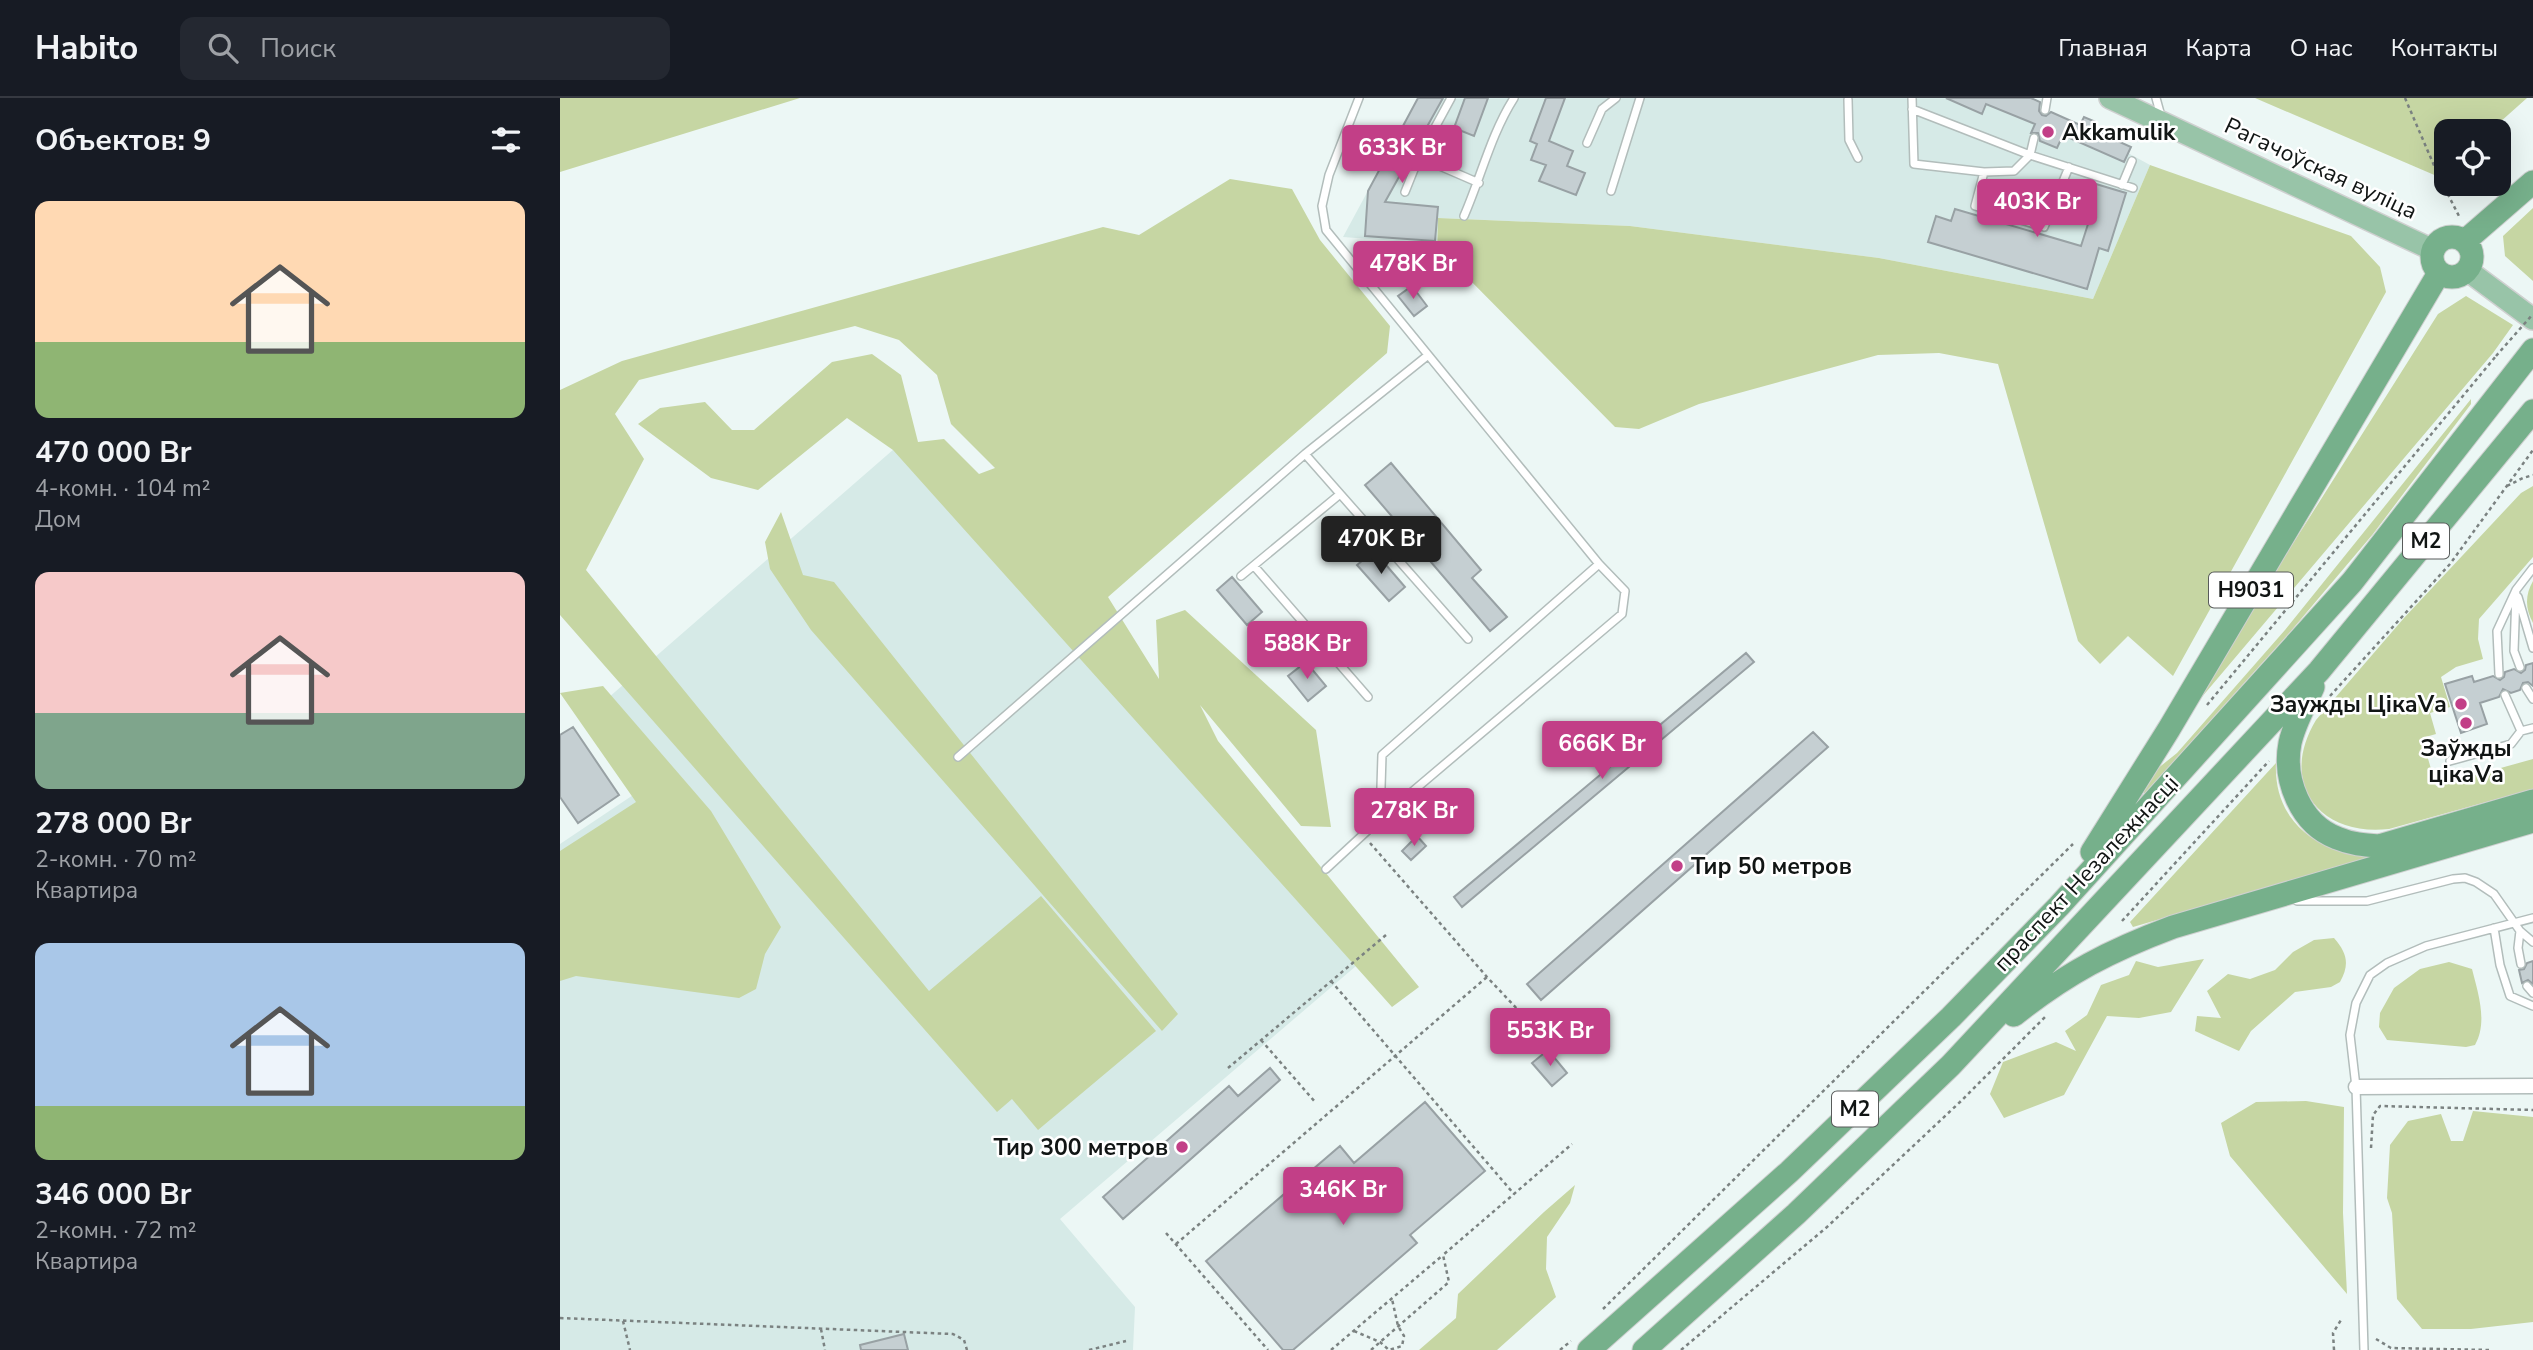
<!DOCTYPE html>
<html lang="ru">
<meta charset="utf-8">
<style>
body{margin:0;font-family:"Nunito Sans",sans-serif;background:#242831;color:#f1f3f6;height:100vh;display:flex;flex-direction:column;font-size:26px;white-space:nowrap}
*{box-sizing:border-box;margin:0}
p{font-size:23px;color:#9ea1a6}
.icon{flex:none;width:38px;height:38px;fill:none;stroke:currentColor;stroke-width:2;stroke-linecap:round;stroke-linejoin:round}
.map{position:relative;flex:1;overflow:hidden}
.side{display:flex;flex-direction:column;background:#171b24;width:560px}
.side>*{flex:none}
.buttons{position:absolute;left:1874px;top:21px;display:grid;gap:14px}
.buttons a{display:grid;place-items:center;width:77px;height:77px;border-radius:14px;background:#171b24;box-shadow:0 7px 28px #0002;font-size:35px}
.price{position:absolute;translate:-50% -60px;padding:0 16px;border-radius:7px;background:#c23f87;color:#fff;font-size:23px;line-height:46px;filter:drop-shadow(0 2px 4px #0008)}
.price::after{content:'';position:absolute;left:50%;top:42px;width:21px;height:16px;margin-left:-10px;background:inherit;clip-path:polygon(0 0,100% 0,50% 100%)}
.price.on{background:#222;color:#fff}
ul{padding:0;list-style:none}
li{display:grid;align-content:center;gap:14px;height:371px;padding:0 35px}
li span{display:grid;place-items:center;height:217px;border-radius:14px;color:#555}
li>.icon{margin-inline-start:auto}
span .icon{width:126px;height:126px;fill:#fffc;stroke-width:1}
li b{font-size:30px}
h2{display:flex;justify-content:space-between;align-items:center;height:84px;padding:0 35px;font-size:30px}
header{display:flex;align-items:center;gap:42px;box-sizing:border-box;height:98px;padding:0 35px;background:#171b24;border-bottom:2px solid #363941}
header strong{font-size:33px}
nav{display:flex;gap:38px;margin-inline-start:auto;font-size:24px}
.search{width:490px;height:63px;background:#242831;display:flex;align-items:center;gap:18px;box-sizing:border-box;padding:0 24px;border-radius:14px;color:#9ea1a6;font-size:26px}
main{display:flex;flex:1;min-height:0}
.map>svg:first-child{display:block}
.built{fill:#d6eae7}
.green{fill:#c6d6a3}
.building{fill:#c5cfd2;stroke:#98a1a4;stroke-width:2}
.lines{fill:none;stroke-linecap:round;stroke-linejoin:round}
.service-casing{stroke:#b2bdbb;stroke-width:10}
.minor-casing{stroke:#b2bdbb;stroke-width:17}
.primary-casing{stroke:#cfd0d0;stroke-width:24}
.trunk-casing{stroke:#cfd0d0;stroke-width:25}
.path{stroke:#7b8281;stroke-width:2.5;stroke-dasharray:3.5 3.5;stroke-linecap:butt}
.service{stroke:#fff;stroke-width:7}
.minor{stroke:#fff;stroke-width:14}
.primary{stroke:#98c4a8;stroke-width:21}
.trunk{stroke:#76b08b;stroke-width:23}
.path-bridge{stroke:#7b8281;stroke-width:2.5;stroke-dasharray:3.5 3.5;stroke-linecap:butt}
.poi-dot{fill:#c23f87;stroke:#fff;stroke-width:2.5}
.labels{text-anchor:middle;stroke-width:5;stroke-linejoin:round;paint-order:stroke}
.shield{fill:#fff;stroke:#585b5a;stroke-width:2}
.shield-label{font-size:21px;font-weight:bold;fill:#111514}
.poi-label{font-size:23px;font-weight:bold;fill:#111514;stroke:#fff;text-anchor:start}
.street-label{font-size:23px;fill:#111514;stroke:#fff}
</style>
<header>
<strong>Habito</strong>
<div class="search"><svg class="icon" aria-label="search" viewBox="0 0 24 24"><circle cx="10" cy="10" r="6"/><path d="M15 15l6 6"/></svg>Поиск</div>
<nav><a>Главная</a><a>Карта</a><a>О нас</a><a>Контакты</a></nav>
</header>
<main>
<section class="side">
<h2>Объектов: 9<svg class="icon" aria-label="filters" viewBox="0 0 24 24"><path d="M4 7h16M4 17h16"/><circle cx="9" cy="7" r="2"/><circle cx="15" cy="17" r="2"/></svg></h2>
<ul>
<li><span style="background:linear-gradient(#ffd9b3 65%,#8fb573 0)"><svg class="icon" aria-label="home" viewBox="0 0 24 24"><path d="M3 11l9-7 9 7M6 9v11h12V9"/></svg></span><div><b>470 000 Br</b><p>4-комн. · 104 m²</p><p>Дом</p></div></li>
<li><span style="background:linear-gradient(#f6c9c9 65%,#7fa58c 0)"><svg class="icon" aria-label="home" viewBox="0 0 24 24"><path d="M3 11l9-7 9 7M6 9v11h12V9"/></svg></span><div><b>278 000 Br</b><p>2-комн. · 70 m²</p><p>Квартира</p></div></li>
<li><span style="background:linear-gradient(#a9c7e8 75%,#8fb573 0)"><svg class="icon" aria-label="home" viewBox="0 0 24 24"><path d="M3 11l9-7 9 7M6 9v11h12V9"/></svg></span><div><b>346 000 Br</b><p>2-комн. · 72 m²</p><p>Квартира</p></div></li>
</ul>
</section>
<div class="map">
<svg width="1973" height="1252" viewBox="0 0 1973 1252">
<rect width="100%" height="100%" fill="#ecf7f5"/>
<path class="built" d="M858,0H1471L1482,5L1480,10L1571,49L1568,55L1590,67L1533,201L1319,160L1070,128L879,120L877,146L783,139Z
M334,351L796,868L500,1121L575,1209L573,1252H0V746L97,681L40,607Z"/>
<path class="green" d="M0,0H240L0,74Z
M1695,0H1967L1930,33H1886V73L1879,79Z
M1590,67L1791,138L1820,169L1826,194L1613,578L1568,538L1540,566L1518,543L1438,266L1379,255L1318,257L1139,306L1079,331L1055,329L901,173L877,160L878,120L1070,128L1319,160L1533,201Z
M670,81L732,91L760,142L830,228L827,255L548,499L599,581L596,522L625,512L756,632L771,729L741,728L640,607L658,643L859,889L832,909L333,352L287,320L198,392L151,380L78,326L100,310L145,304L172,332H194L272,264L312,256L341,277L358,344L384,341L419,376L435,370L391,326L377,277L339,242L295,228L79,282L55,316L84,361L26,472L369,893L481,798L596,933L478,1032L452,1001L437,1014L0,517V292L62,263L543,129L579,137Z
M1973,110V183L1945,158L1943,138Z
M1906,198L1953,227L1933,255L1619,626L1878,216Z
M1911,301V306L1813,436L1730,534L1585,695L1581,694L1597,671L1617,655L1725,532Z
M1973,388V459L1919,521L1918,541L1923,561L1896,569L1881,579L1890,609L1870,615L1876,636L1862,640L1876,688L1973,661V691L1829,731C1759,739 1718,685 1756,622L1844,520L1961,395Z
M221,414L243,477L274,484L618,916L602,933L251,532L210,471L205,444Z
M1973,483V525C1965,510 1965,497 1973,483Z
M43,588L151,713L221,829L205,856L196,891L179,900L16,878L0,883V753L76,704L0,595Z
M1716,665C1714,704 1734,736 1772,750C1786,755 1805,754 1821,756L1573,829L1570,824Z
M1774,840C1787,855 1790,866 1780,884L1771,889L1735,894L1691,933L1679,953L1635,933L1637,918L1661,920L1647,893L1668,876L1690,881L1715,872L1733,854L1754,842Z
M1644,861L1611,914L1579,920L1547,918L1504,997L1444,1020L1430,996L1443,964L1496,944L1516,953L1505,933L1527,917L1541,887L1569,877L1576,863L1598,869Z
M1889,864L1912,871C1918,895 1928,924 1915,947L1906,949L1827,942L1819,929L1820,915L1834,890L1860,871Z
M1746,1003L1784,1009L1783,1115L1787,1196L1670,1058L1661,1025L1696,1004Z
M1913,1013L1973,1019V1224L1911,1231H1862L1837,1201L1832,1115L1827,1100L1830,1047L1848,1023L1881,1016L1891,1043H1903Z
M1015,1087L1010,1105L987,1139L986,1171L996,1199L937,1252H859L896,1220L898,1196L984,1114Z"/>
<path class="building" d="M858,0H883L825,104L878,109L875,143L805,138L808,93Z
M905,0H928L914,38L894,30Z
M986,0H1005L989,43L1013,53L1007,68L1025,75L1016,97L979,83L986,67L971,62L977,46L970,43Z
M1386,0H1471L1480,4L1479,13L1482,17L1486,18L1491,14L1520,27L1524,19L1536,24L1533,32L1571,49L1564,64L1503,37L1497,50L1480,43L1478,35H1471L1475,26L1426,6L1422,16Z
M1526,83L1566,95L1548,153L1539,150L1527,191L1368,144L1376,118L1391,123L1395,111L1521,148L1529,123L1515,119Z
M852,188L867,208L854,218L838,198Z
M831,365L921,472L912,480L947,519L930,533L805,387Z
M814,453L845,489L829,503L797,467Z
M672,479L702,514L687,527L657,492Z
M1186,555L1194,564L902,809L894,799Z
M746,564L766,588L748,603L728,578Z
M1973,565V588L1968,584L1963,585L1960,592L1951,595L1943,591L1939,599L1920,605L1927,626L1901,635L1885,586L1912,578L1914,584L1933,578L1940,582L1944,579L1945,574L1954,571L1961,575L1965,572L1966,567Z
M13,629L59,697L18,725L0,699V637Z
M1253,634L1268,649L981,902L967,886Z
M857,738L866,748L851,762L842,753Z
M1973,863V886L1968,882L1962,885L1959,872L1964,871L1967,865Z
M988,952L1007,975L992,988L972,965Z
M710,970L720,982L563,1121L543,1099L669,988L678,998Z
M865,1004L925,1073L850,1137L857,1145L733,1252H723L646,1163L780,1048L794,1065Z
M344,1236L348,1252H301L300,1247Z"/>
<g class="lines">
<g class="service-casing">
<path id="service" d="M891,0L859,59L919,85
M1352,0L1354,66L1424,74L1454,73L1470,57L1474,40
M1596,0L1601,18
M1288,2L1289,42L1298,60
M1352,11L1470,57L1573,90
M1485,12L1487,0
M1027,45L1042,11L1056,0
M1424,74L1415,108L1484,129L1509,69
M1562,87L1572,63
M1051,93L1080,0
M845,94L859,59
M904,118C921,79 931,36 954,0
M745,356L908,541
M694,468L808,599
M681,478L779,397
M1956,496L1954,553L1960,569
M1958,499L1973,550
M1939,576L1937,533L1956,492L1973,470
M1966,590L1973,601
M1945,597L1961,633L1973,630
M398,659L745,356L867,258
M1890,663L1951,646L1961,633
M820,721L822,657L1039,466
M766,771L820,721L1062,516L1065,493L1039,466L766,132L762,108L769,77L799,0
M1737,803H1807L1893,781L1905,780L1916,784L1934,796L1960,833L1958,850L1961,866
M1934,830L1940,867L1950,898L1973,908
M1960,833L1973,844
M1967,888L1973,895
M1804,1252L1796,989L1790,937L1796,905L1810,877L1827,865L1866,848L1973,820"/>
</g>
<g class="minor-casing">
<path id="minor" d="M1796,989L1973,988"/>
</g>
<g class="primary-casing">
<path id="primary" d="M1550,0L1873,152
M1907,172L1973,221"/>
</g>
<g class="trunk-casing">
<path id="trunk" d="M1872 159a20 20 0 1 1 40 0a20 20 0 1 1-40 0Z
M1905,143L1973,84
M1753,589C1745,607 1734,626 1730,645C1723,681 1740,726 1777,740C1791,746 1804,747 1819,748L1973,703
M1532,754L1609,631L1879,175
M1454,917C1507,875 1549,853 1613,829L1973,723
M1029,1252L1229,1074L1391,919L1499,808L1792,484L1973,252
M1084,1252L1236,1116L1391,967L1759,573L1973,313"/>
</g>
<path class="path" d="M1845,0L1879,79L1900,120
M1947,388L1963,380L1973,377
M1770,598L1890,466L1973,352
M1647,607L1936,258
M810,745L927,879L977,932
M1562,823L1709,663
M771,883L954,1096
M701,942L756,1005
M668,970L826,837
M1811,1050L1813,1017L1820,1008L1973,1012
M606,1135L708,1252
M616,1146L927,879
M1043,1211L1513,746
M0,1220L393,1236L404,1242L407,1252
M63,1223L70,1252
M261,1231L265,1252
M794,1233L820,1244L829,1252L842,1248L844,1238L838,1228L832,1201
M1816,1241L1831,1250L1929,1252
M529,1252L566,1243
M771,1252L883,1157
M811,1252L889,1184L883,1157L1012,1046
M1000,1252L1011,1243
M1121,1252L1267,1129L1400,1004L1485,919
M1774,1252L1773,1235L1781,1222"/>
<use href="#service" class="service"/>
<use href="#minor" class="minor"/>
<use href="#primary" class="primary"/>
<use href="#trunk" class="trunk"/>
<path class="path-bridge" d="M1936,258L1973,216"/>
</g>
<g class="poi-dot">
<circle cx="1488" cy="34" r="7"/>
<circle cx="1901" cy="606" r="7"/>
<circle cx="1906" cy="625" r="7"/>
<circle cx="1117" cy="768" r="7"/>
<circle cx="622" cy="1049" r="7"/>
</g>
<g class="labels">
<g class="shield">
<rect x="1843" y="425.5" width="46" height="35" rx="5"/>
<rect x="1649" y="474.5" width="84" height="35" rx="5"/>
<rect x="1272" y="993.5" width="46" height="35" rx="5"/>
</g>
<g class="shield-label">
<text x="1866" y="450">М2</text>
<text x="1691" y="499">Н9031</text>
<text x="1295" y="1018">М2</text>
</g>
<g class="poi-label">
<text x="1502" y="42">Akkamulik</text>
<text x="1887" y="614" text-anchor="end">Заужды ЦікаVа</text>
<text x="1906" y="658" text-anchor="middle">Заўжды<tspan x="1906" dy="26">цікаVа</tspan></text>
<text x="1131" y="776">Тир 50 метров</text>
<text x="608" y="1057" text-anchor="end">Тир 300 метров</text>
</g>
<g class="street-label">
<text transform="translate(1761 70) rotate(25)" y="8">Рагачоўская вуліца</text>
<text transform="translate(1526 775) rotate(-47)" y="8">праспект Незалежнасці</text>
</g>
</g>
</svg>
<div class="buttons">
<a><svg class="icon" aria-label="locate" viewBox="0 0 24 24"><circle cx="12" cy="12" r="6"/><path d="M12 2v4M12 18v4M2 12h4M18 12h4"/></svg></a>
</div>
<b class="price" style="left:842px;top:87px">633K Br</b>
<b class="price" style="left:1477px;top:141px">403K Br</b>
<b class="price" style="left:853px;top:203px">478K Br</b>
<b class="price on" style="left:821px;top:478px">470K Br</b>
<b class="price" style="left:747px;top:583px">588K Br</b>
<b class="price" style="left:1042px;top:683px">666K Br</b>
<b class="price" style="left:854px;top:750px">278K Br</b>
<b class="price" style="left:990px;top:970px">553K Br</b>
<b class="price" style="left:783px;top:1129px">346K Br</b>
</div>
</main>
